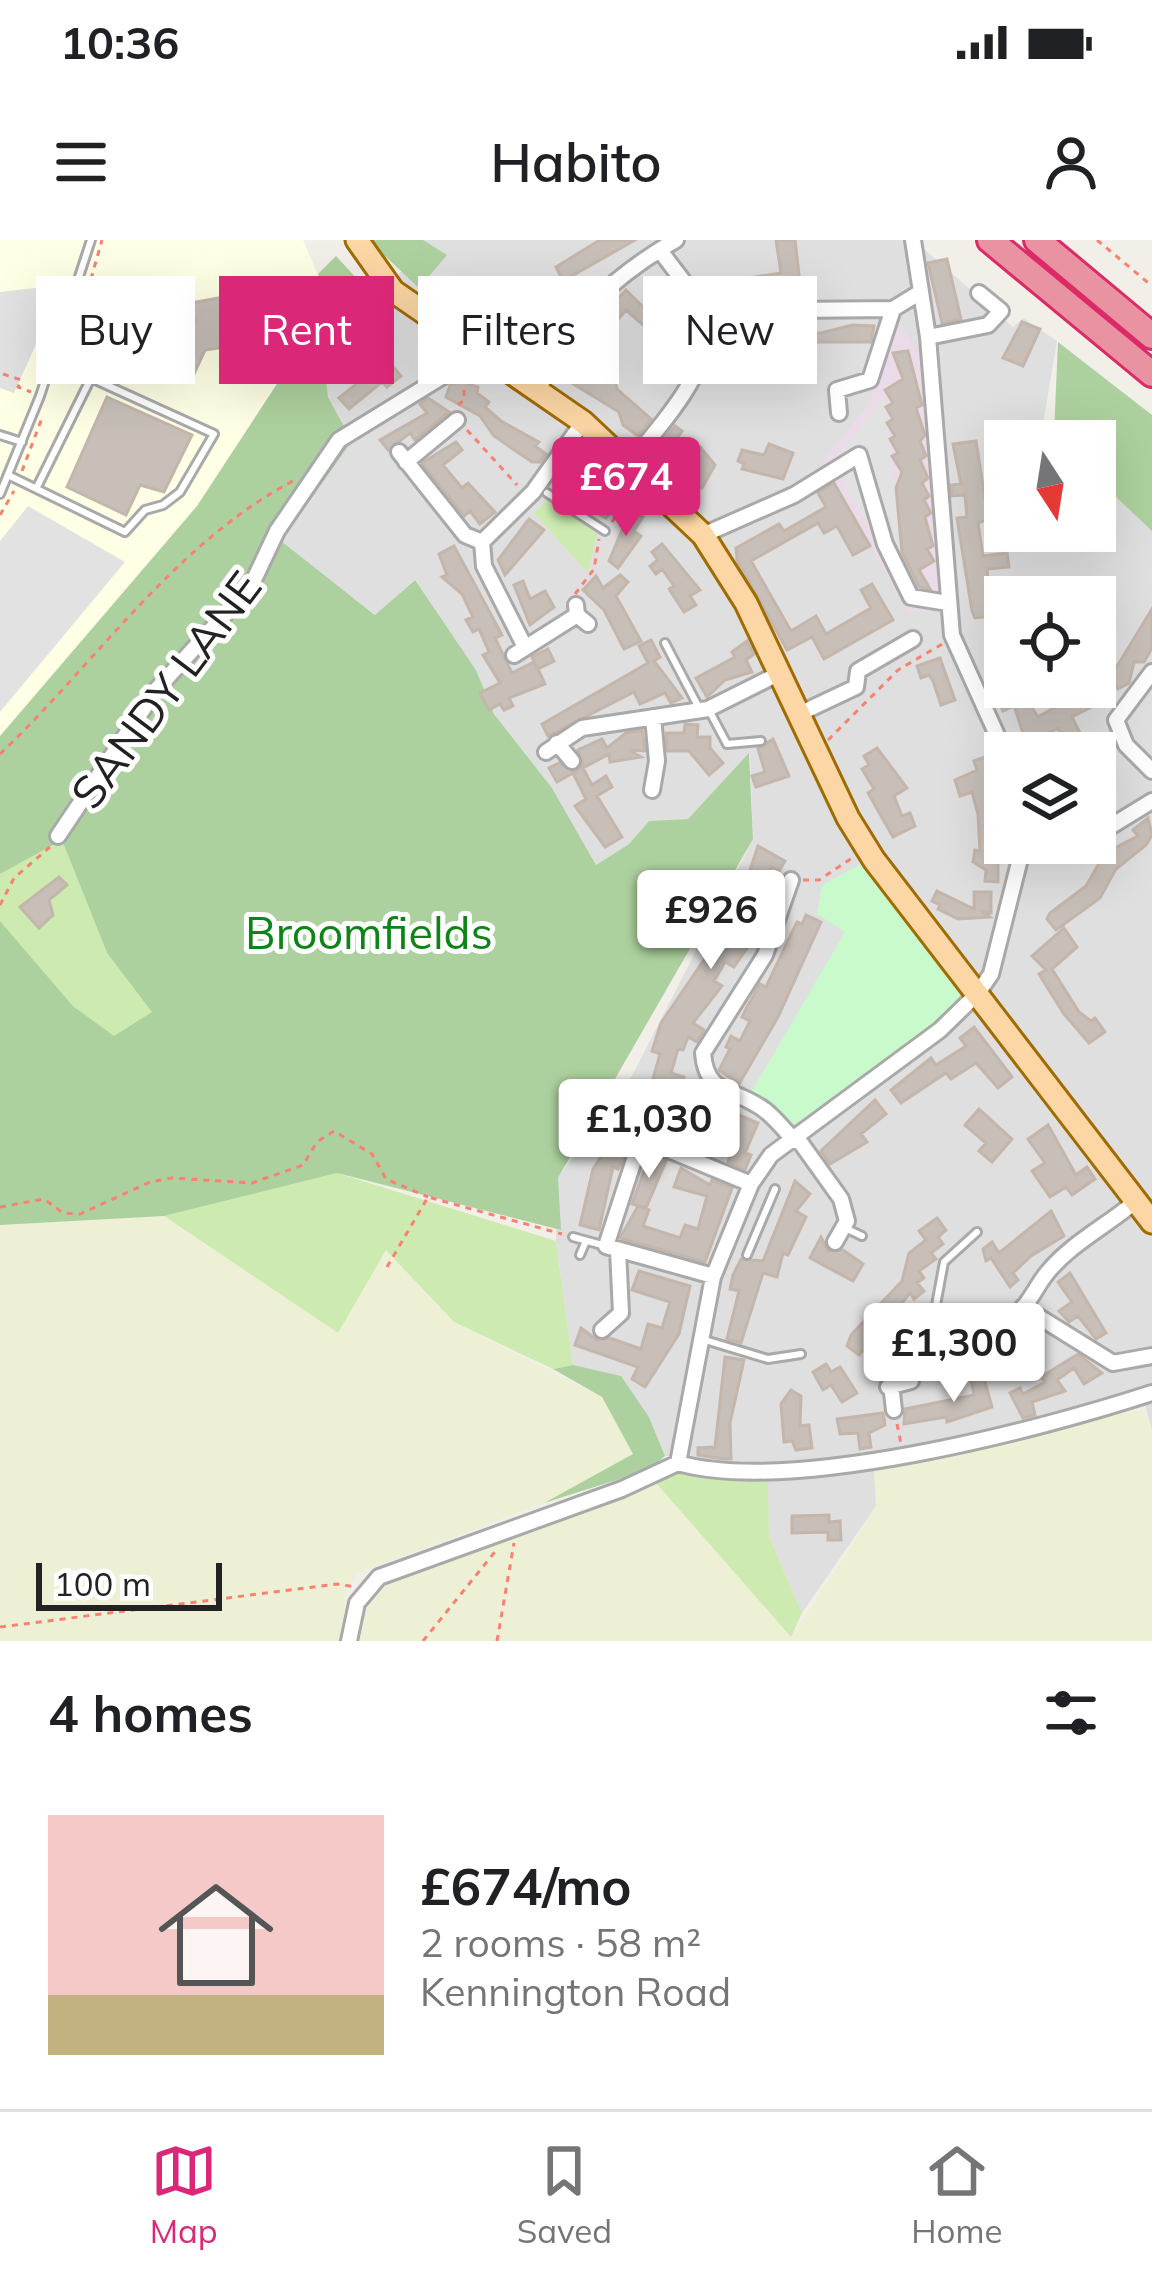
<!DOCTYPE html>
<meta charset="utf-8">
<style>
body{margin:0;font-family:Mulish,sans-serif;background:#f6f6f6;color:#202124;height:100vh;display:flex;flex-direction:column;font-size:45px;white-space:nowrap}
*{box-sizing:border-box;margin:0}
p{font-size:39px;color:#757577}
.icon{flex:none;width:66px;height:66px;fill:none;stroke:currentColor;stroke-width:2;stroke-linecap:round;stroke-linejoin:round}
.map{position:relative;height:1401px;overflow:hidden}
.panel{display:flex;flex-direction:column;background:#fff;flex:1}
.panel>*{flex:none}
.guide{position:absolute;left:36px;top:36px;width:1080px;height:108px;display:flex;gap:24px}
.needle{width:78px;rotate:168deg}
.buttons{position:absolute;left:984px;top:180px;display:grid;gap:24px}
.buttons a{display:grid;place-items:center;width:132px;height:132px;border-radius:0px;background:#fff;box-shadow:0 12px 48px #0002;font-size:60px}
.scale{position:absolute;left:36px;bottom:30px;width:186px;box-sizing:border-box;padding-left:12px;border:6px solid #222;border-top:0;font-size:33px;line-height:42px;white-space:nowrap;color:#222;-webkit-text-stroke:9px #fff;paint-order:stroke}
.price{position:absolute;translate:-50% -102px;padding:0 27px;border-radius:12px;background:#fff;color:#222;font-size:39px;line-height:78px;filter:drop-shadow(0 3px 6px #0008)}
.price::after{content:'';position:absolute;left:50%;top:72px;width:36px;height:27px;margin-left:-18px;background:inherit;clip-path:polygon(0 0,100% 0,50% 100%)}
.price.current{background:#db2777;color:#fff}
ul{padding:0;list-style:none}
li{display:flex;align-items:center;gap:36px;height:300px;padding:0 48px}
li+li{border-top:3px solid #e0e0e0}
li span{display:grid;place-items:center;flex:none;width:336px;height:240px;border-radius:0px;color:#555}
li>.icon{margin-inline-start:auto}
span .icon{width:144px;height:144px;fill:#fffc;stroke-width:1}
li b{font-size:51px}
h2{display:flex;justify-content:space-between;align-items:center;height:144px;padding:0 48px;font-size:51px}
.chip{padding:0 42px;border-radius:0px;background:#fff;box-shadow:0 12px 48px #0002;font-size:42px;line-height:108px}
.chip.current{background:#db2777;color:#fff}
.status{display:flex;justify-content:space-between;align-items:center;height:84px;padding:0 60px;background:#fff;direction:ltr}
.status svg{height:33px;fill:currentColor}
header{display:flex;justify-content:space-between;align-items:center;height:156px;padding:0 48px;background:#fff;font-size:54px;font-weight:600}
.tab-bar{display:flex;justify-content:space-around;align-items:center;height:168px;border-top:3px solid #e0e0e0;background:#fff;font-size:33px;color:#757577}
.tab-bar a{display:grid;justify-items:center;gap:6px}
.tab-bar .current{color:#db2777}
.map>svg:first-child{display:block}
.residential{fill:#e0dfdf;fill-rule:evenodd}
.industrial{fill:#ebdbe8}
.education{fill:#ffffe5}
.farmland{fill:#eef0d5}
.grass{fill:#cdebb0}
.forest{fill:#add19e}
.park{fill:#c8facc}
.parking{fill:#e2e2e2}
.building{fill:#c7bfb8;stroke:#c4b6ab;stroke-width:3}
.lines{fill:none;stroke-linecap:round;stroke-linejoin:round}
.lane-casing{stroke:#a9a9a9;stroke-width:12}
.street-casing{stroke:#a9a9a9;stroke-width:20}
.primary-casing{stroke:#a06b00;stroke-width:27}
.highway-casing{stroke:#dc2a67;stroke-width:30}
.path{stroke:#fa8072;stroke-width:3;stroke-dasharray:6 6;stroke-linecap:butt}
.lane{stroke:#fff;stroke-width:6}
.street{stroke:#fff;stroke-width:14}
.primary{stroke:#fcd6a4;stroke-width:21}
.highway{stroke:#e892a2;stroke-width:24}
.labels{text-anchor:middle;stroke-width:10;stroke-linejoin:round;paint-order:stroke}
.street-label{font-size:45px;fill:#222;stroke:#fff}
.park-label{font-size:45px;fill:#0c8416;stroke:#fff}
</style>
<div class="status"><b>10:36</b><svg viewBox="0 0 49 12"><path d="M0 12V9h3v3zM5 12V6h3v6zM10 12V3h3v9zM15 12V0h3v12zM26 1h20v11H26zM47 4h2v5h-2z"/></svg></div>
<header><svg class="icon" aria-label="menu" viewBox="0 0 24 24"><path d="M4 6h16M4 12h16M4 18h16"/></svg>Habito<svg class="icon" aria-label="person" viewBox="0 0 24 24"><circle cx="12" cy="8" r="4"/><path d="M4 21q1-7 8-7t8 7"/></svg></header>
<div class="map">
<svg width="1152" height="1401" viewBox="0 0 1152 1401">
<rect width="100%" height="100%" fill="#f2efe9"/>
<path class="residential" d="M423,0H914L1013,87L1023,78L1057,101L1041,196L1048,201H1005V291H1095V232L1152,270V1191L1145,1165L874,1226L876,1266L802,1373L769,1296L767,1231L665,1216L649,1177L620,1137L573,1125L556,1001L558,938L633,834L753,599L750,515L688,579L649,581L629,604L596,625L552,548L494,474L476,430L414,340L376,375L280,301L352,201L328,157L326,139L349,114L351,69L432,9ZM1005,357H1095V447H1005ZM1005,513H1095V603H1005Z"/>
<path class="industrial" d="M900,83L919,116L933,203L941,328V354L909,374L822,221L868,166Z"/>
<path class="education" d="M0,0H303L330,63L197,266L0,509Z"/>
<path class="farmland" d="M164,976L338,1093L386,1009L454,1082L602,1157L633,1214L544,1263L356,1334L345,1354L342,1401H0V985Z
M1145,1169L1152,1194V1401H358L361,1376L385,1346L656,1243L791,1397L876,1267L874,1226Z"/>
<path class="grass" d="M548,260L597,293L588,333L534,273Z
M62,599L107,713L153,772L114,797L73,766L0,681V634Z
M337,933L556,1001L573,1125L553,1129L454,1082L386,1010L338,1093L164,976Z
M678,1233L768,1242L769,1296L802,1373L791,1397L656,1243Z"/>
<path class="forest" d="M368,0H423L447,15L419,48Z
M336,16L371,54L351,69L350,114L326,139L328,157L352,201L281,301L375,375L415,340L476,430L494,474L552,548L596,625L629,604L649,581L688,579L749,513L753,599L558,938L561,990L337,933L164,976L0,985V681L73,766L114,796L152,772L107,713L62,600L0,634V496L197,266L330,63L318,34Z
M1058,102L1152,175V291L1095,237V201H1061L1054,193Z
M573,1125L621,1136L649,1177L665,1216L648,1230L544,1263L633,1214L602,1157L553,1129Z"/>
<path class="park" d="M865,622L963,751L962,763L794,885L772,865L749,856L845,692L817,674L822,645Z"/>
<path class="parking" d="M44,47L53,61L33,111L14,153L0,148V52Z
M884,155L903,314L887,320L834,223Z
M28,266L125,322L0,472V301Z"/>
<path class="building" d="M600,0H635L563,41L556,27Z
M776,0H795L801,52L728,66L722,42L781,33Z
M947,19L961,79L942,83L928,23Z
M534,38L542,49L492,88L482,74Z
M626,50L661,85L666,80L694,106L687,123L626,70L587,116L575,107Z
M224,57L227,77L239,76L280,104L262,128L231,106L205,110L193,136L165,122L189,84L195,83L191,63Z
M1022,82L1040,89L1023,126L1003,118Z
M852,85L874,86L871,102H813V111L765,109L766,90L821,93Z
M908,111L922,165L916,168L925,195L920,201L926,216L920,220L928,238L922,243L929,256L924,260L931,273L925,277L933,306L927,309L934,321L919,330L930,349L919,347L902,312L896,248L902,232L892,216L898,213L890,199L895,196L887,183L893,179L886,167L893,163L885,150L903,139L893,113Z
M583,118L614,136L617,149L651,179L638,196L623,185L619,172L567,140Z
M387,119L401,136L387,147L382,142L349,169L339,158Z
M460,141L478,147L477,153L489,162L485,167L501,181L539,202L535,206L546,214L540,222H532L494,196L480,176L446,157L450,145Z
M107,157L192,195L164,252L140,245L126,275L67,247Z
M428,158L449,172L415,200L410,193L388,210L380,200L427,173L420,164Z
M675,186L682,191L675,201L692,214L700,207L715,225L702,248L657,208Z
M976,201L986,265L995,264L996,276L978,283L983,316L1007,313L1009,327L987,329L990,359L1005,357V399L992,376L975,378L972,371L957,278L967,277L965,255L952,256L951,245L961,244L953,204Z
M456,202L462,210L443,225L462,248L468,243L495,272L480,284L470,271L464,276L422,223Z
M769,204L793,213L783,239L742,229L744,224L738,221L742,210L764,215Z
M563,229L596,257L601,250L610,256L606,261L615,267L606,278L560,252L563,247L555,241Z
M834,243L870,306L853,315L837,286L824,293L818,283L751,321L791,391L816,376L826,394L871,368L861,350L872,344L893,380L824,419L812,397L787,410L737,320L736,308L779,284L784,291L826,267L818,253Z
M631,269L643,277L634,291L641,296L618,328L609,321Z
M529,279L544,290L505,335L498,320Z
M662,304L700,350L690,356L696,365L684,372L669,349L674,346L662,329L656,334L650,326L658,320L652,312Z
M454,306L502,395L495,398L512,433L534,422L537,428L532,417L548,409L554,421L538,429L545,444L509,458L513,466L504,470L500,464L489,470L480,453L500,443L483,415L489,412L479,389L473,392L466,380L473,377L462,354L442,337L447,335L439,314Z
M620,335L628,342L616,356L641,401L624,409L604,370L583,350L596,336L603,348Z
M523,341L530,359L545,351L554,367L530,385L514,345Z
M1152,369V408L1144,422H1134L1129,443L1118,449L1111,436Z
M651,400L660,417L654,421L682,458L671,463L665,453L640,464L634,452L548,496L542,484L648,423L639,406Z
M747,401L754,414L746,420L752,432L725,440L707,457L696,438L735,417L732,412Z
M1005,409V447H1019L1038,477L1095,444L1103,461L1072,477L1081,495L1064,503L1058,488L1027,505L1014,466L1003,471L987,441L1003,433L993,415Z
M940,418L955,460L941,465L933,441L929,435L921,438L917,426Z
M685,484L698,485L697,497H710V508L723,523L709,535L689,511H667L666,493H684Z
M642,490L645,511L629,510L641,517L610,522L609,514L583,528L592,545L606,536L612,547L597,556L622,597L605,607L575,566L586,559L573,533L557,542L549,528L559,523L575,532L583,524L578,510L602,499L607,508L626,493Z
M773,499L789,536L756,547L752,536L765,532L758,509Z
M877,508L907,548L894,556L902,576L910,573L915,586L893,597L868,553L874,549L862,529L869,525L864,516Z
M985,517L998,570V642L985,641L986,630L973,622L975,610L980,611L978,574L972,552L960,556L955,540L977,530L974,521Z
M1148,578L1152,595L1146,605L1116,629L1100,658L1056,690L1047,679L1050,673L1086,646L1105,613L1138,596L1133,590Z
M758,606L785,621L779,631L772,627L760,648L765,651L757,666L768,672L762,682L750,675L737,699L749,705L734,727L725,722L714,741L722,746L693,783L704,790L697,802L688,797L683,810L678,809L671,833L684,837L682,847L653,839L660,814L652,811L661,783L714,705L742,654Z
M59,637L67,645L49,660L53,675L39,688L20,667Z
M937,651L974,669V652H991V673H984L990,677L958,679L938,669L940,665L932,661Z
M806,675L821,682L778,777L739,844L719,830L730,809L726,807L731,796L740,801L750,781L742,777L747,767L760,744L766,747L797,682L802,684Z
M1064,688L1077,707L1052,729L1079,772L1091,781L1095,778L1105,792L1089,803L1064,774L1039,734L1046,730L1032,716Z
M974,787L1012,837L998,848L976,823L951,839L946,833L901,863L891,850L931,818L936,825L966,806L960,798Z
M644,850L658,859L618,929L613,927L599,990L580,985L593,929Z
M875,860L886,874L861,894L867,902L830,924L821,911Z
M979,869L1012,899L992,922L979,911L986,903L965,885Z
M739,875L758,883L745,913L751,915L745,930L728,922L730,916L690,907L697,889L728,901Z
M1048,885L1076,935L1087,927L1095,939L1072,955L1066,947L1050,957L1032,931L1045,923L1028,899Z
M650,914L666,921L646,968L632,964Z
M681,928L710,945L712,940L732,948L705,1022L620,998L638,966L649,970L643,986L680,998L685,985L698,989L707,956L674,947Z
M795,941L810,954L796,971L806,977L788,1015L783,1013L777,1037L763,1033L741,1103L727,1099L739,1051L730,1049L733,1035L741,1019L763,1021Z
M1051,971L1064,996L1031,1016L1013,1033L1018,1040L1010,1047L991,1018L986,1021L983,1009L992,1002L999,1013Z
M937,978L946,990L938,997L943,1004L931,1013L936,1019L919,1031L924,1038L917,1043L924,1051L914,1059L910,1053L859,1115L847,1106L851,1095L902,1041L909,1013L926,1000L919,991Z
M821,997L828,1011L843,1010L863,1024L853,1041L810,1018Z
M639,1031L690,1046L679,1094L645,1147L632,1139L638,1127L575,1105L581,1088L597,1100L610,1098L641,1109L648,1084L662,1088L670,1062L632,1050Z
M1070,1033L1106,1093L1096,1099L1078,1076L1069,1082L1059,1071L1072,1062L1058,1042Z
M1078,1114L1102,1133L1084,1144L1074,1128L1057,1140L1065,1151L1032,1162L1035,1175L1023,1178L1010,1153L1020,1148L1023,1154L1045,1142L1041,1137Z
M725,1117L744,1120L730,1183L731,1219H723L698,1215V1208L715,1207Z
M826,1124L831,1132L840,1127L857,1153L842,1162L831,1145L823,1150L813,1132Z
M982,1131L992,1167L947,1182L946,1177L904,1184L905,1169L974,1155L970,1134Z
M791,1150L801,1156L800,1186L809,1185L812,1208L796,1210L792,1201L784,1202L781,1164Z
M883,1173L885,1185L869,1193L871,1207L860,1209L858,1193L840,1194L837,1179Z
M829,1275V1282L840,1281L841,1300H828V1292L792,1293V1276Z"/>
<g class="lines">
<g class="lane-casing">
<path id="lane" d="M79,44L107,48
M0,195L22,202
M10,236L125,292L145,270L163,265L180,252L214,194L91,138L37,247
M547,253L605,291
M0,254L40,156L91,0
M665,403L698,466
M710,472L727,504L761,501
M845,988L862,996
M573,997L602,1005
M580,1015L586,1001
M747,1015L775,949
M934,1076L944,1022L977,992
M705,1100L768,1119L801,1114"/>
</g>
<g class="street-casing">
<path id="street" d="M913,0L928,97L952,395L1005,513
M790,70L893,69
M928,97L988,85L1001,71L979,53
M539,150C563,81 614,36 676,0
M839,173L837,150L870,140L893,69L919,53
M399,212L465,295L482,302L533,252L583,182
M406,222L457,180
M630,222C655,193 717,124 706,82C700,58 674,31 660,10
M703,295L794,255L859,215L885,304L911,357L948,363
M482,302L484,326L525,407
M576,365L577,375L588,384
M514,415L577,375
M1152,432L1116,480L1126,505L1152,531
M801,473L856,447L858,431L913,399
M557,503L572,521
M546,512L582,488L708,469L782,432
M652,550L657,521L653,477
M58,596L156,450L251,346L277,291L339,200L479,114
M1095,596L1152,561
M791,640L765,715L703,813C706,853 730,848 757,865C772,873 783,889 795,901
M657,880L634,920L606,1006L713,1036
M798,899L841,959L847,981L835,1002
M647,901L751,944
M1023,1067L1113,1123L1152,1116
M602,1090L621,1073L618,1010
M888,1147L911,1141
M894,1170L887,1110C919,1046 959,1095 1004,1081C1026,1074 1033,1050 1047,1033C1070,1004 1108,985 1136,961
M678,1223L713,1037L751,944L771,915L940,790L978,753L991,734L1024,603
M678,1223C791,1255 1039,1190 1152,1153
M349,1401L357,1363L379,1337L622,1249L678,1223"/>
</g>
<g class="primary-casing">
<path id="primary" d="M357,0L393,51L583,182L703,295L746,363L848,578L874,620L1152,982"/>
</g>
<g class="highway-casing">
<path id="highway" d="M990,0L1152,134
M1037,0L1152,96"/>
</g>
<path class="path" d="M1097,0L1152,46
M91,39L102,0
M3,134L21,140L18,147L31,152
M58,135L86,53
M458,165L464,160V136
M467,190L517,245
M22,231L42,178
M0,275L14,251
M612,282L634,250
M575,354L594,329L599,299
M828,500L898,430L944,403
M0,514C95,424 175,303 293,241
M803,640H819L852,618
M0,665L14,638L50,607
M0,967L44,959L63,973L80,974L150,942L172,938L252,943L303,925L317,902L334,891L372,914L386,939L428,957
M387,1027L428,957L562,994
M897,1184L901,1204
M0,1387L337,1344L355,1347
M423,1401L498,1308
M497,1401L514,1303"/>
<use href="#lane" class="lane"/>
<use href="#street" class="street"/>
<use href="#primary" class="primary"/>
<use href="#highway" class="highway"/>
</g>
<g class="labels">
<g class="street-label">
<text transform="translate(166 450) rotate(-53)" y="16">SANDY LANE</text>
</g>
<g class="park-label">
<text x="369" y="709">Broomfields</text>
</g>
</g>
</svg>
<div class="buttons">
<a><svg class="needle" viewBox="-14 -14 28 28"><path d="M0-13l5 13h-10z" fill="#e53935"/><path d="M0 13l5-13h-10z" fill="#757577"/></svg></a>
<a><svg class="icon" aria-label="locate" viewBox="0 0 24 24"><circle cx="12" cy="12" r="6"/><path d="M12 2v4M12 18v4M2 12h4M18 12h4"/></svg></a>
<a><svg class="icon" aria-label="layers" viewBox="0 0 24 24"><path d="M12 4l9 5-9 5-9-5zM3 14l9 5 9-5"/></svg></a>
</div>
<div class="scale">100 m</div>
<b class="price current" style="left:626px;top:299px">£674</b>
<b class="price" style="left:711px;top:732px">£926</b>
<b class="price" style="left:649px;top:941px">£1,030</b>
<b class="price" style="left:954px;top:1165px">£1,300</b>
<div class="guide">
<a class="chip">Buy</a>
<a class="chip current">Rent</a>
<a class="chip">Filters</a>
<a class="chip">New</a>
</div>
</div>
<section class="panel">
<h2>4 homes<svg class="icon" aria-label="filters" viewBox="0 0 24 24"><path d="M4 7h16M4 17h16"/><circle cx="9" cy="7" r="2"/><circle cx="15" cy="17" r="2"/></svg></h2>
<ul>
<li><span style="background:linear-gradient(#f6c9c9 75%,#c2b280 0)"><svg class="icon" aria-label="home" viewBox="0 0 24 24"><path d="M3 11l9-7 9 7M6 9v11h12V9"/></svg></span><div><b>£674/mo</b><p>2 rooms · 58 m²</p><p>Kennington Road</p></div></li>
</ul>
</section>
<nav class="tab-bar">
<a class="current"><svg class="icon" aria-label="map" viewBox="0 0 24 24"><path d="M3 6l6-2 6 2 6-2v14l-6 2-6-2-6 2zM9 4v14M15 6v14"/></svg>Map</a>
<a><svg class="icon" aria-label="saved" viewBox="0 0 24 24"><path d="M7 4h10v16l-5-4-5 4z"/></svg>Saved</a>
<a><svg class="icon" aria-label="home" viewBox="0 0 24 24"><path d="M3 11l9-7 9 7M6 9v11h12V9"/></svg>Home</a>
</nav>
